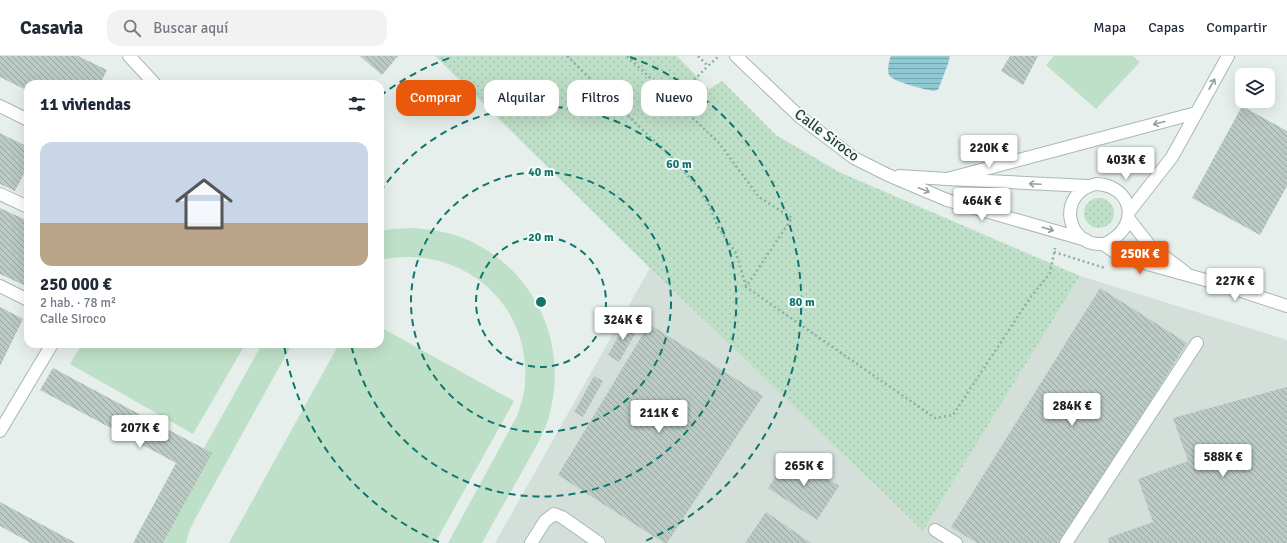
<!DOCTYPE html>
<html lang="es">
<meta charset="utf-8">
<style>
body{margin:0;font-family:Signika,sans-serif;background:#f2f2f3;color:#1f2937;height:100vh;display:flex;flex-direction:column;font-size:15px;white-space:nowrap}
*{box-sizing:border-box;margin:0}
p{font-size:13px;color:#747a83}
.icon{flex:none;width:22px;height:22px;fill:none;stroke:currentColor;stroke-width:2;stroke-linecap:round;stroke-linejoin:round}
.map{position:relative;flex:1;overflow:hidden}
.panel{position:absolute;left:24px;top:24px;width:360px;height:268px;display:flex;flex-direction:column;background:#fff;border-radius:12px;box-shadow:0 4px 16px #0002}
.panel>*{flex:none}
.banner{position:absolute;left:396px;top:24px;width:380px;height:36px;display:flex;gap:8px}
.tools{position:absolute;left:1235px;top:12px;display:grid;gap:8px}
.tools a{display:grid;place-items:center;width:40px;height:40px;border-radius:8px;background:#fff;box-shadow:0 4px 16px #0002;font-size:20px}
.price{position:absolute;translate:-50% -34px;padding:0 9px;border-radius:4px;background:#fff;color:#222;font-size:13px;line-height:26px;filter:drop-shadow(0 1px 2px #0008)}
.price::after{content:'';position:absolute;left:50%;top:24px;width:12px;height:9px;margin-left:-6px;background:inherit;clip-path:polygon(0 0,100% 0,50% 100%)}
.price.on{background:#ea580c;color:#fff}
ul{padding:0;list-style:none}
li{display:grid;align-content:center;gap:8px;height:212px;padding:0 16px}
li span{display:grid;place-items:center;height:124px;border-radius:12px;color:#555}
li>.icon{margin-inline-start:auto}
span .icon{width:72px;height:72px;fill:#fffc;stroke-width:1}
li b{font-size:17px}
h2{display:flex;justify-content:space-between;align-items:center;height:48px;padding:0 16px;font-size:17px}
.pill{padding:0 14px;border-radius:12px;background:#fff;box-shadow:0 4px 16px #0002;font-size:14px;line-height:36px}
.pill.on{background:#ea580c;color:#fff}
header{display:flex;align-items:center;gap:24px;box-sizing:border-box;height:56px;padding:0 20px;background:#fff;border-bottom:1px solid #e0e1e3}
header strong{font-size:19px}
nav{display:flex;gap:22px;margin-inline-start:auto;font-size:14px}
.search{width:280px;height:36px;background:#f2f2f3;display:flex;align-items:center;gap:10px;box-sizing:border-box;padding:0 14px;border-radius:12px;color:#747a83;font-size:15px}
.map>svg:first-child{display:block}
.built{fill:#d4dfda}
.green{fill:#bfe0c8}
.park{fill:url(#park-dots)}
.water{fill:url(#water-rules)}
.building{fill:url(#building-back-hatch)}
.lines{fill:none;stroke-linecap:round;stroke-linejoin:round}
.minor-casing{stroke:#a8b8b2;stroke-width:14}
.path{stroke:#86b3a5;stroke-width:2.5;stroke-dasharray:2 3;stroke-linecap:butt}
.minor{stroke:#fff;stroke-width:12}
.oneway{stroke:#92a09c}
.ring{fill:none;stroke:#0f766e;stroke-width:2;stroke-dasharray:7 5}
.labels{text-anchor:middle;stroke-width:4;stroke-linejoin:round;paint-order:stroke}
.street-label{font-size:15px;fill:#24423a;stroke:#f7fbf9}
.centre{fill:#0f766e;stroke:#f7fbf9;stroke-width:2}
.ring-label{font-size:12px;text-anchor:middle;font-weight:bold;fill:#0f766e;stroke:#f7fbf9;stroke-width:4;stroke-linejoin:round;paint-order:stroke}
</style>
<header>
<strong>Casavia</strong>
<div class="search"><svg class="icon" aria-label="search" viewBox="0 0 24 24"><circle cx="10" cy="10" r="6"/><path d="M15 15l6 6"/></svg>Buscar aquí</div>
<nav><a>Mapa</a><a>Capas</a><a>Compartir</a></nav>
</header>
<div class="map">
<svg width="1287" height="487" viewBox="0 0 1287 487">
<defs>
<pattern id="park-dots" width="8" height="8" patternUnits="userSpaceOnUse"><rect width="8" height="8" fill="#bfe0c8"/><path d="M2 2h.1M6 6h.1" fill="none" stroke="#a4c1ad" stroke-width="1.8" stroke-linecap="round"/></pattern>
<pattern id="water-rules" width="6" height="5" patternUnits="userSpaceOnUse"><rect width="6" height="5" fill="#8ec9d4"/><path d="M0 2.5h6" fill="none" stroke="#74a5ad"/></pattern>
<pattern id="building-back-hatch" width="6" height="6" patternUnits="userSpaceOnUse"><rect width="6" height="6" fill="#bbcac4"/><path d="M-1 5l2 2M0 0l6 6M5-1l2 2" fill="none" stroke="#98a6a0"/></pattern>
</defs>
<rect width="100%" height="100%" fill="#e6efeb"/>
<path class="built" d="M650,212L923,475L1080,220L1287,284V487H495Z"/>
<path class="green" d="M1054,0H1133L1140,6L1096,53L1046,9Z
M412,172C431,173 450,176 468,184C538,216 570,292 548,364C542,382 531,399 522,416C509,439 495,463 482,487H448L517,360C521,349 525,337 525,325C530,243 457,187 380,204V175L393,173Z
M380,271L514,345L435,487H229L339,288H380Z
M82,288H237L243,292L193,378L70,308Z
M262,288H292L195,463L189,476L186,487H159L173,448Z"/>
<path class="park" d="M435,0H677L709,33L722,25L776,79L839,116L1080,220L923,475L650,212Z
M1084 157a15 15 0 1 1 30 0a15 15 0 1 1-30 0Z"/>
<path class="water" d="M891,0H950L948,8L938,34L933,35C924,33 893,26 889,19C887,14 889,4 891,0Z"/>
<path class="building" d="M0,0H78L107,14L100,28H28V35L0,21Z
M360,0H398L382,19Z
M1010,0H1038L1023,29L1001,15Z
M1242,50L1287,75V130L1260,179L1192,142Z
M0,77L28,91V110L15,135L0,128Z
M0,152L28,165V231L0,218Z
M1100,232L1187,287L1062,487H977L951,471Z
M0,251L23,263L0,310Z
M627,264L639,271L619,306L608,299Z
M649,268L763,340L667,487H664L558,419Z
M53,312L212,397L163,487H133L176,407L40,334Z
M594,320L603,325L583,361L574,356Z
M1287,331V487H1109L1108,482L1153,466L1138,423L1188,405L1173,362Z
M790,399L839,430L817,464L768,432Z
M0,446L76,487H31L0,470Z
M766,456L811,487H745Z"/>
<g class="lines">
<g class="minor-casing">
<path id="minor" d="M129,0L155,28
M736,0L800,61L854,102L888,119L947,144L1086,184
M0,50L28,64
M899,120L947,123L1088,130
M947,123L1196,57
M1096,128C1129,129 1141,164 1113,183C1110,185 1106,188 1102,188C1066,190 1056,137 1096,128Z
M0,138L28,151
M1129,156L1172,101L1228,0
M1128,162L1150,190L1185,216
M1103,188L1122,201L1220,228L1287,250
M0,230L28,244
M0,375L52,288
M935,474L956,487
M531,487L545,465L554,458L562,461L599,487
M1066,487L1197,287"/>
</g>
<path class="path" d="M567,0L651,82L663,92L697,130L709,149L718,171L736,197L746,230
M627,0L719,87L759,141L792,162L746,231L935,362L953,359L1030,242L1050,217L1055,192
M698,0L708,10L719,0
M673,45L708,10
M1054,196L1105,212"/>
<use href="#minor" class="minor"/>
</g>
<defs><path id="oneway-shaft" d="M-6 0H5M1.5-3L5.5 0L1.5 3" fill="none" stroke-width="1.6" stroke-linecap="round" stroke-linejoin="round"/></defs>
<g class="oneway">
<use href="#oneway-shaft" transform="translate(1212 28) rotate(-61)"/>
<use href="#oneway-shaft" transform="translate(1159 67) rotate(165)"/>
<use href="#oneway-shaft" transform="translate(1035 128) rotate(-177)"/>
<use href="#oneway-shaft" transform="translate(924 134) rotate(22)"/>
<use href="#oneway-shaft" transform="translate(1048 173) rotate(16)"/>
</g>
<g class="ring">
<circle cx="541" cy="246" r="65"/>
<circle cx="541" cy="246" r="130"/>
<path d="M380 136A195 195 0 1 1 351 288"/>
<path d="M439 486A261 261 0 0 1 284 289M380 40A261 261 0 0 1 452 1M630 1A261 261 0 0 1 643 486"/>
</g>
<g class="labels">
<g class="street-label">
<text transform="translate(827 79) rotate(37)" y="5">Calle Siroco</text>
</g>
</g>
<circle cx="541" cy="246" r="6" class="centre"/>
<g class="ring-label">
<text x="679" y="112">60 m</text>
<text x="541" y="120">40 m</text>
<text x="541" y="185">20 m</text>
<text x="802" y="250">80 m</text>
</g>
</svg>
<div class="tools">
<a><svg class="icon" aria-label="layers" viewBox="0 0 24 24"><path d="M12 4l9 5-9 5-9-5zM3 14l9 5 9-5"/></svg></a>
</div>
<b class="price" style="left:989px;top:113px">220K €</b>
<b class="price" style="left:1126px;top:125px">403K €</b>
<b class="price" style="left:982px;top:166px">464K €</b>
<b class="price on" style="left:1140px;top:219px">250K €</b>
<b class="price" style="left:1235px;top:246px">227K €</b>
<b class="price" style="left:623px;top:285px">324K €</b>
<b class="price" style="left:1072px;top:371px">284K €</b>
<b class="price" style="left:659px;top:378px">211K €</b>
<b class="price" style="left:140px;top:393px">207K €</b>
<b class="price" style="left:1223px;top:422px">588K €</b>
<b class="price" style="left:804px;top:431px">265K €</b>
<div class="banner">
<a class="pill on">Comprar</a>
<a class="pill">Alquilar</a>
<a class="pill">Filtros</a>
<a class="pill">Nuevo</a>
</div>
<section class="panel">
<h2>11 viviendas<svg class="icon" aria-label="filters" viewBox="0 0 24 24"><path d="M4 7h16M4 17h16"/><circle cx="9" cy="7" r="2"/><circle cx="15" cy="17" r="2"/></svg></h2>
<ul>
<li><span style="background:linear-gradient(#c9d6e8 65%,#b9a48a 0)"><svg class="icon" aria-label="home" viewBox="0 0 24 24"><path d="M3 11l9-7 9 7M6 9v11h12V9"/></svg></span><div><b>250 000 €</b><p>2 hab. · 78 m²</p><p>Calle Siroco</p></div></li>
</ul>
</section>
</div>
